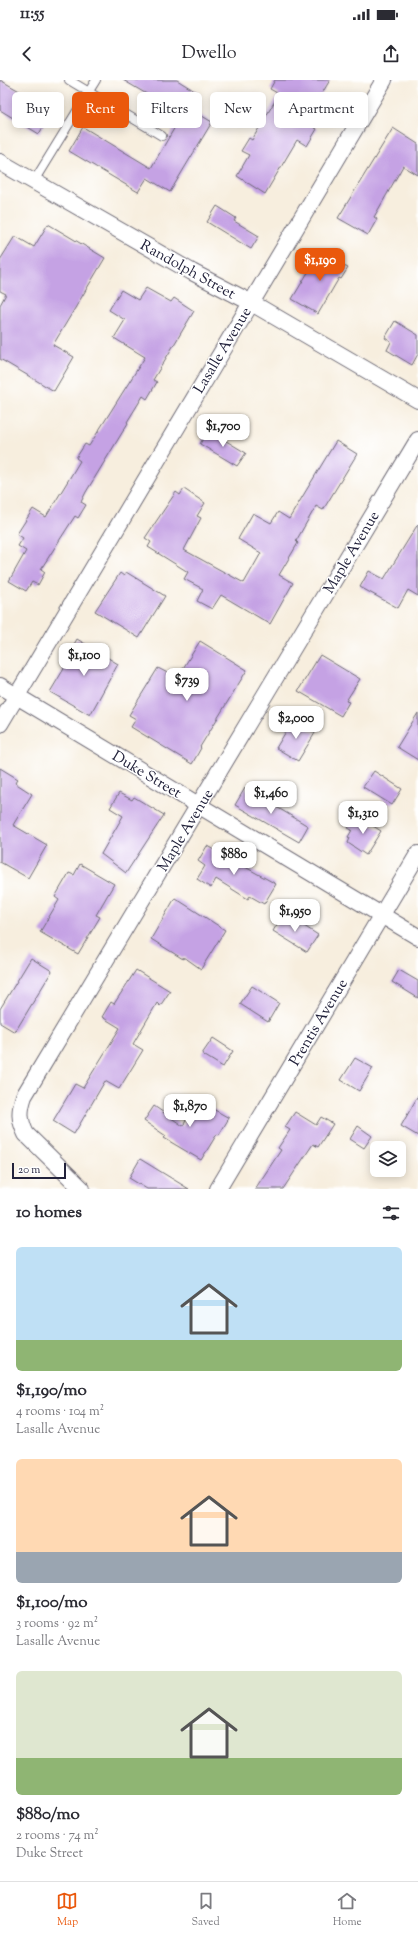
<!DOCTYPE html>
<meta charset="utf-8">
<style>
body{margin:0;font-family:"Sorts Mill Goudy",serif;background:#f2f2f3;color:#2b2b33;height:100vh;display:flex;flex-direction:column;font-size:15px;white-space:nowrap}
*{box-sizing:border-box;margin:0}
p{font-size:13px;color:#7c7c81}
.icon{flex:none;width:22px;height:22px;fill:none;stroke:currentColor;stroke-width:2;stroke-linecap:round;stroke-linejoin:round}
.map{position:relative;height:1109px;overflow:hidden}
.side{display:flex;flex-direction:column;background:#fff;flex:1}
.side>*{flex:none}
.banner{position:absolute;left:12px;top:12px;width:394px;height:36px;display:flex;gap:8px}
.fabs{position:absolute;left:370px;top:1061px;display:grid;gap:8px}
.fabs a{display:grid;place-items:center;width:36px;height:36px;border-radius:6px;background:#fff;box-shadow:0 2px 10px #0003;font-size:20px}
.scale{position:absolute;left:12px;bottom:10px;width:54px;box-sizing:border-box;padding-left:4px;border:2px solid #22223b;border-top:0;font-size:11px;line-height:14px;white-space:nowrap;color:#22223b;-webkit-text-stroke:3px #fff;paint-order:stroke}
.price{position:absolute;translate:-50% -34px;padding:0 9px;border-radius:8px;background:#fff;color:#222;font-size:13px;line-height:26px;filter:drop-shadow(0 1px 2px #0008)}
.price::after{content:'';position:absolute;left:50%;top:24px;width:12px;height:9px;margin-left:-6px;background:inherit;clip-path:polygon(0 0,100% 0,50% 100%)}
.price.current{background:#ea580c;color:#fff}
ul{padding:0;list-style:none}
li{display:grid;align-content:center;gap:8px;height:212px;padding:0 16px}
li span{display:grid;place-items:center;height:124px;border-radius:6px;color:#555}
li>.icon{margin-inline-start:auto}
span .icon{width:72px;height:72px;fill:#fffc;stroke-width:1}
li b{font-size:17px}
h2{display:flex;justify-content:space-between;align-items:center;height:48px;padding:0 16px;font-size:17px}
.pill{padding:0 14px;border-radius:6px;background:#fff;box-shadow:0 2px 10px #0003;font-size:14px;line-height:36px}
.pill.current{background:#ea580c;color:#fff}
.status{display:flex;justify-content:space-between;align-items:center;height:28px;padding:0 20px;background:#fff;direction:ltr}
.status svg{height:11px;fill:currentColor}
header{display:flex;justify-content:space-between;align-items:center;height:52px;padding:0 16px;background:#fff;font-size:18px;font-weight:600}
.menu{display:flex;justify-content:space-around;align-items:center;height:56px;border-top:1px solid #e1e1e2;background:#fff;font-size:11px;color:#7c7c81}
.menu a{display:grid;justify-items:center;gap:2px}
.menu .current{color:#ea580c}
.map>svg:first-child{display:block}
.building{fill:#c5a2e4}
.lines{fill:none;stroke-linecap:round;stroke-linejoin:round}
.lane-casing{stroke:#6d6974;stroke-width:10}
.street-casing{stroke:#6d6974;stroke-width:18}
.lane{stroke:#fff;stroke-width:8}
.street{stroke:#fff;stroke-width:16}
.labels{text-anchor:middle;stroke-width:3;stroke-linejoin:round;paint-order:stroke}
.street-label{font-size:15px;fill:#22223b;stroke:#fff}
</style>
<div class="status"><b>11:55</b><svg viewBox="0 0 49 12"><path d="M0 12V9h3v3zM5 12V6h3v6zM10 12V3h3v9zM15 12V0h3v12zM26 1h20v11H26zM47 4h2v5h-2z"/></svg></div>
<header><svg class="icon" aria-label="back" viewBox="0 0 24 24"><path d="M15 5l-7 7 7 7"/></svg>Dwello<svg class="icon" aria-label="share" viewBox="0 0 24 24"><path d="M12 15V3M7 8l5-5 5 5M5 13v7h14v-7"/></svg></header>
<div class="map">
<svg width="418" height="1109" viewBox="0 0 418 1109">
<rect width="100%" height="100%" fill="#fff"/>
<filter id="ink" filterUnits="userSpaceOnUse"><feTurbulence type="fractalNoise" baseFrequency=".025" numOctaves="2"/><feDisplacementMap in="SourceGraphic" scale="8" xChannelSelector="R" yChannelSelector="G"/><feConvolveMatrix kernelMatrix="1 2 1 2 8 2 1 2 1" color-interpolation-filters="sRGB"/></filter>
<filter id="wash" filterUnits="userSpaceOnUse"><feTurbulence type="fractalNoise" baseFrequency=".012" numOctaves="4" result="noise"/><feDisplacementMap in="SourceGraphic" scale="16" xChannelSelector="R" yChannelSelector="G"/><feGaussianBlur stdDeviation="0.9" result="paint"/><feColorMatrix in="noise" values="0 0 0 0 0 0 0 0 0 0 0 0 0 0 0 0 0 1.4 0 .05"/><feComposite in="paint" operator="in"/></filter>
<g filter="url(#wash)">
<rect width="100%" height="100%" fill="#f7eede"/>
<g id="blocks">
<path class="building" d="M0,0L53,30L39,54L0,30Z
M123,0H177L198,13L189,28L212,42L170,112L147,98L138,112L69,71L83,47L151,88L182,35Z
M275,0H330L305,42L317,49L307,66L297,60L265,114L237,96L249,75L241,71L249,58L252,60L279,14L270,9Z
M393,48L418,64V95L403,86L374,137L377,139L368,155L338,138Z
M217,126L236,138L234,141L259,156L251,169L207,142Z
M48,144L105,178L53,265L74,277L54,311L0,279V225L6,214L0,211V180L15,156L34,167Z
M322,169L342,181L340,184L348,188L341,199L339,198L318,234L292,219Z
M146,208L171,222L174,218L194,231L153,300L157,302L147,319L143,316L127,342L128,343L86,412L81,422L86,425L78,438L75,436L41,489L45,492L38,505L32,502L26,511L9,501L26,471L18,466L23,458L17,454L33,429L46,437L80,381L76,378L85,364L89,366L145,277L114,258L125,240L109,230L121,210L138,220Z
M395,241L418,255V274L412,285L387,270L391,262L385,258Z
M208,350L246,373L237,386L200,364Z
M336,361L357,374L323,430L316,426L296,461L298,463L279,495L293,503L270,544L221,515L212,529L197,521L203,509L184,499L188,492L148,467L151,462L145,458L176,412L180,415L184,409L205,423L197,436L201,438L184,470L244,503L261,473L238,459L253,433L271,443L278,432L289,439Z
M418,444V516L408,510L398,528L360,507L369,491L384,499Z
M126,492L165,516L139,558L95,531L120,493L124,496Z
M77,559L118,584L90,635L50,612L71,577L68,575Z
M200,561L247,590L200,667L201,668L192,684L131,647L136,639L129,635L158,588L177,598Z
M320,575L360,599L346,621L349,622L341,636L298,611Z
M418,633V680L397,667Z
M293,640L315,653L298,681L276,668Z
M0,688L18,699L15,703L32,714L13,745L47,765L28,798L0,782Z
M374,691L402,709L392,725L363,707Z
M245,708L308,746L299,762L235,725Z
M119,713L132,720L134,717L164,735L126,793L101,774L123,736L110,728Z
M356,735L381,751L366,775L348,763L350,758L348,757L352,750L348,748Z
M207,766L276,804L264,824L250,816L248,819L216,799L211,808L197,799L205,786L198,781Z
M80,784L114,804L96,835L100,837L78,874L40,852L59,820L55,817L69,793L74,795Z
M175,818L225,850L201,889L184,877L183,879L151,859Z
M284,833L318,855L307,872L273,851Z
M31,878L52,891L15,952L0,943V929Z
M136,890L170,911L160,926L157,923L133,964L143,970L119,1009L105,1001L74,1054L53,1041L75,1004L83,1008L120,948L102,937L111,922L114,924Z
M399,890L418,901V918L392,902Z
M252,906L279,923L268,942L240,924Z
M213,958L233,971L223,987L202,974Z
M355,978L373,988L359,1011L341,1000Z
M418,1016V1056L401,1046Z
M197,1020L229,1038L219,1055L217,1054L201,1080L164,1058L166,1056L144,1041L154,1026L183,1046Z
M295,1032L316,1045L321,1037L333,1044L318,1067L313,1064L283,1109H255L281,1070L278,1068L290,1050L285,1047Z
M358,1046L372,1056L364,1068L350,1059Z
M140,1079L189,1109H147L129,1098Z"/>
</g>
</g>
<g filter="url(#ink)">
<use href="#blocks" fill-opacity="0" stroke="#6d6974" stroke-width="1"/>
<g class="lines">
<g class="lane-casing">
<path id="lane" d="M69,0L162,56
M34,101L96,0"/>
</g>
<g class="street-casing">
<path id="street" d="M0,82L192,192L250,222L418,320
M0,606L418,857
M0,644L384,0
M82,1109L26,1054C19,1040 19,1031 24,1016L418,360
M218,1109L418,774"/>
</g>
<use href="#lane" class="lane"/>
<use href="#street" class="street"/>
</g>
</g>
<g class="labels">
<g class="street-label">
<text transform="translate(188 189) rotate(29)" y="5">Randolph Street</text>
<text transform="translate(222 270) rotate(-59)" y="5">Lasalle Avenue</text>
<text transform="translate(351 472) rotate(-59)" y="5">Maple Avenue</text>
<text transform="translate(147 694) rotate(31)" y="5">Duke Street</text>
<text transform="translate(185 750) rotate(-59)" y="5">Maple Avenue</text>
<text transform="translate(318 942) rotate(-59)" y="5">Prentis Avenue</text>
</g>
</g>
</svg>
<div class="fabs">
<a><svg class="icon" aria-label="layers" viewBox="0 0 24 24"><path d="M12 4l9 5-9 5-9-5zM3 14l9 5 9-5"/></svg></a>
</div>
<div class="scale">20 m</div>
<b class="price current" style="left:320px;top:202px">$1,190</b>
<b class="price" style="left:223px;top:368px">$1,700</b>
<b class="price" style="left:84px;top:597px">$1,100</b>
<b class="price" style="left:187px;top:622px">$739</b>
<b class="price" style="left:296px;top:660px">$2,000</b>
<b class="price" style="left:271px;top:735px">$1,460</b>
<b class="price" style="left:363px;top:755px">$1,310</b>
<b class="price" style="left:234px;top:796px">$880</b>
<b class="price" style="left:295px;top:853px">$1,950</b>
<b class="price" style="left:190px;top:1048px">$1,870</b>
<div class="banner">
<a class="pill">Buy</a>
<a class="pill current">Rent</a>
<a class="pill">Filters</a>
<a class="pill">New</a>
<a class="pill">Apartment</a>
</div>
</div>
<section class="side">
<h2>10 homes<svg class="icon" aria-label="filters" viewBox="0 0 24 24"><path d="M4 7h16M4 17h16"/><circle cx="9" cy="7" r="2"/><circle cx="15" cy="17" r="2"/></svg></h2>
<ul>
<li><span style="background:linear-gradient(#bfe0f5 75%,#8fb573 0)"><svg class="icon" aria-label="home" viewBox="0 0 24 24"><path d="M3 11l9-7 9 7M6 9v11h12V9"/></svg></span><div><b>$1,190/mo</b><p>4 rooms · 104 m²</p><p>Lasalle Avenue</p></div></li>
<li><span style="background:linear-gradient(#ffd9b3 75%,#9aa5b1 0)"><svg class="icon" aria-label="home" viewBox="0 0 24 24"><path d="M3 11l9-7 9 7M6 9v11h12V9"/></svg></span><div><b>$1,100/mo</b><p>3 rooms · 92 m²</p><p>Lasalle Avenue</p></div></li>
<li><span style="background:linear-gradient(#dfe7d0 70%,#8fb573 0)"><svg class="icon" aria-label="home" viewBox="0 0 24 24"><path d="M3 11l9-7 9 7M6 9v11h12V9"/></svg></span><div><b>$880/mo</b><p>2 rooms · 74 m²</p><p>Duke Street</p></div></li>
</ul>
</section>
<nav class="menu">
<a class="current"><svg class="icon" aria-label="map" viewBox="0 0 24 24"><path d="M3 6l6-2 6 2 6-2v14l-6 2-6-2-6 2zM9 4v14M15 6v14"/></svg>Map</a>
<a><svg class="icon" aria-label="saved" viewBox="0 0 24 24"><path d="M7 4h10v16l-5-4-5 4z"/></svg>Saved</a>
<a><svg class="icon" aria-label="home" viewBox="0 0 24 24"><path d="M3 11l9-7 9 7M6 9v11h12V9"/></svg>Home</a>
</nav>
